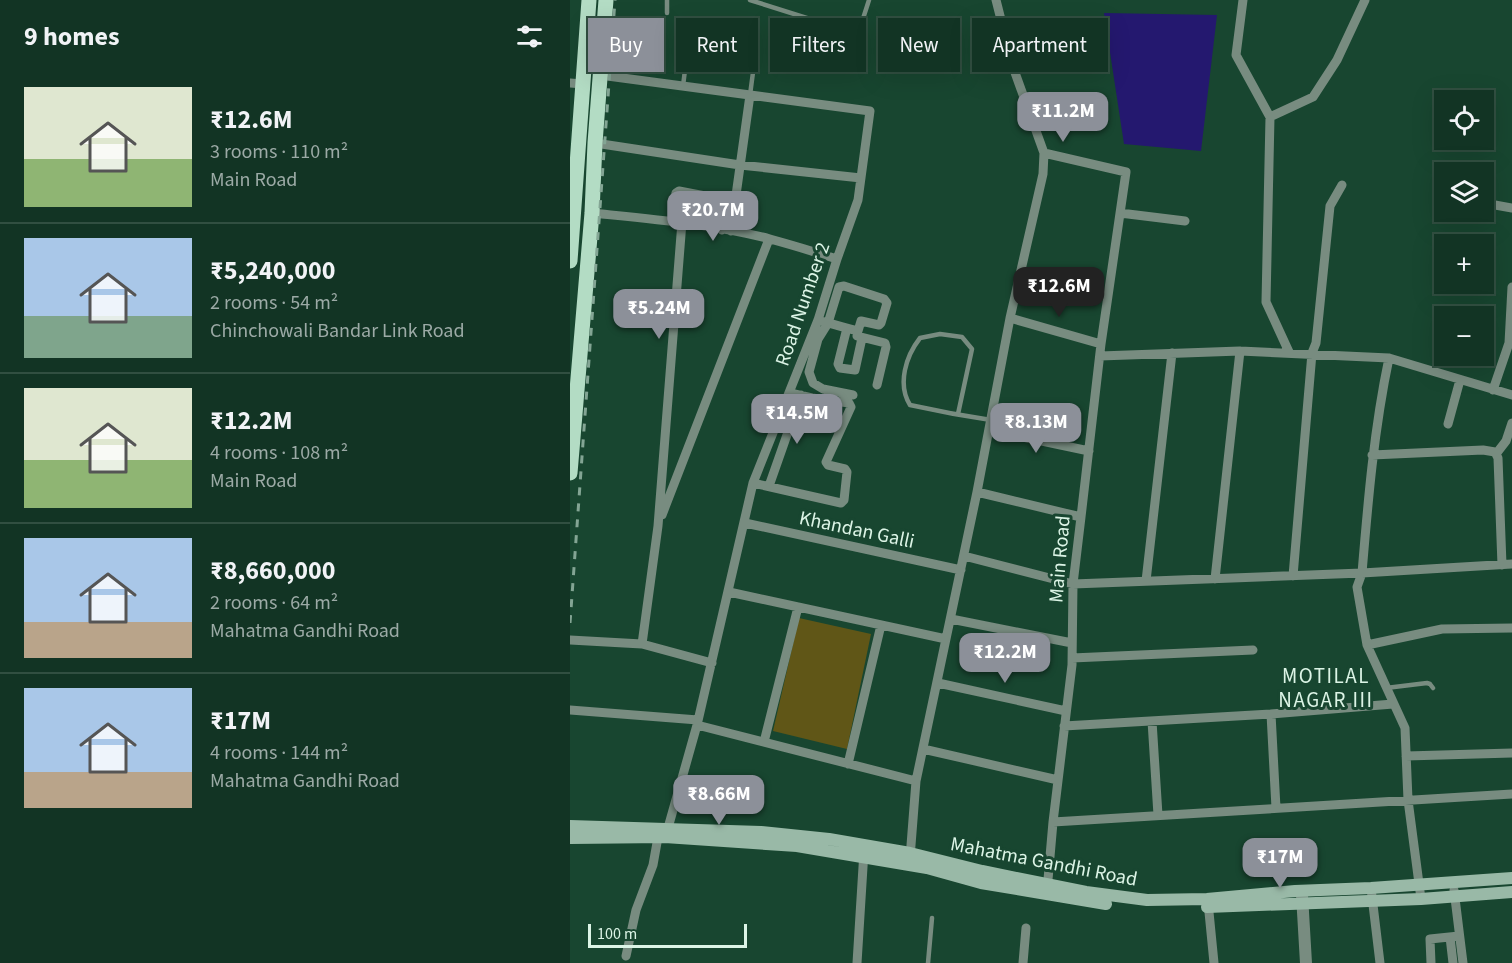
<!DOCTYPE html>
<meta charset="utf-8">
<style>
body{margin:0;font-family:"Source Sans 3",sans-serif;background:#1b3c2c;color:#f1f3f6;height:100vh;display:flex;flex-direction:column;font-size:22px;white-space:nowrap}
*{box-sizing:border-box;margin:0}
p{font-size:20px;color:#9caaa6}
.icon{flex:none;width:33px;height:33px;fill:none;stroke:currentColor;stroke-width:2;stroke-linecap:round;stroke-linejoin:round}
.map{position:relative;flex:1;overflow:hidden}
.details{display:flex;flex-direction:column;background:#123424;width:570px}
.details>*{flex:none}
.hud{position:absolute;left:18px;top:18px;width:570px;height:54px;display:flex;gap:12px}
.fabs{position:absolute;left:864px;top:90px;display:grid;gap:12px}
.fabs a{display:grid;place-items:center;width:60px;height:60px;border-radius:0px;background:#123424;box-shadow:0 6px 24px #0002,0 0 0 2px #314f41;font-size:30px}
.scale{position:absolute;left:18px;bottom:15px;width:159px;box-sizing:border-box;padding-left:6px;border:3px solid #dcf4e6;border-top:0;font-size:16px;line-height:21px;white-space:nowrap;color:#dcf4e6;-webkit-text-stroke:4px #184630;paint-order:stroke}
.price{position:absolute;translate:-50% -51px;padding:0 14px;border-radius:12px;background:#8c9099;color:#fff;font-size:20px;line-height:39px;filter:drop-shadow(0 2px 3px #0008)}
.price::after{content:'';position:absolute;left:50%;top:36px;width:18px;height:14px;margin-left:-9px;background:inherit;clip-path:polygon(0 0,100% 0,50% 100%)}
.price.active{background:#222;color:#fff}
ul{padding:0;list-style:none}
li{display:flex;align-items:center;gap:18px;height:150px;padding:0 24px}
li+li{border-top:2px solid #314f41}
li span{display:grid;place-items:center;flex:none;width:168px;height:120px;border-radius:0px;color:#555}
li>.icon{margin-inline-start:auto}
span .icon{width:72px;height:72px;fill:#fffc;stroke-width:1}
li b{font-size:26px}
h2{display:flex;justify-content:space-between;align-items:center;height:72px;padding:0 24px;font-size:26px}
.chip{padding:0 21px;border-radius:0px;background:#123424;box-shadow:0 6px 24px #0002,0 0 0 2px #314f41;font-size:21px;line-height:54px}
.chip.active{background:#8c9099;color:#fff}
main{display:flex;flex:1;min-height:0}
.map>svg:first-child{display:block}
.green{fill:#605617}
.water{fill:#24186f}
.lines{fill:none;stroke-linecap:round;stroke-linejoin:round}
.service{stroke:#788c80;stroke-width:4.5}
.minor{stroke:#788c80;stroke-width:9}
.tertiary{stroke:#788c80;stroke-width:12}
.secondary{stroke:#99b9a7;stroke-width:12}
.primary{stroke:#b3dcc4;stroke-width:15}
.rail{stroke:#83a594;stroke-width:3;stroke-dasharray:8 8;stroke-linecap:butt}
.labels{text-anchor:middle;stroke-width:6;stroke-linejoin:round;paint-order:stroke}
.street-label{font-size:20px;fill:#dcf4e6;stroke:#184630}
.neighbourhood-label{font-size:21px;letter-spacing:1.5px;fill:#dcf4e6;stroke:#184630}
</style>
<main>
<section class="details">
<h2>9 homes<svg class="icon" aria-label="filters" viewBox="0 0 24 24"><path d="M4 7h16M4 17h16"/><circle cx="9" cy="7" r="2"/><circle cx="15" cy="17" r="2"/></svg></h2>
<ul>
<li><span style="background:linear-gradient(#dfe7d0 60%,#8fb573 0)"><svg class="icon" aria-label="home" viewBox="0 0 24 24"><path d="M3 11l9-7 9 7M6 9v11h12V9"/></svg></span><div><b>₹12.6M</b><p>3 rooms · 110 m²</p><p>Main Road</p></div></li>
<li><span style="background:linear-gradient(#a9c7e8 65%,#7fa58c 0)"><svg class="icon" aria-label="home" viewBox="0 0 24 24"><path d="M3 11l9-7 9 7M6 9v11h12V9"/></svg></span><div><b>₹5,240,000</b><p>2 rooms · 54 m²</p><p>Chinchowali Bandar Link Road</p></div></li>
<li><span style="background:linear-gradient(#dfe7d0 60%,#8fb573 0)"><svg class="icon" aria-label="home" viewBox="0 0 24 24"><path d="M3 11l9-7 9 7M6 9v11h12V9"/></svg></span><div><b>₹12.2M</b><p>4 rooms · 108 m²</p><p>Main Road</p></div></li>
<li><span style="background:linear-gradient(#a9c7e8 70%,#b9a48a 0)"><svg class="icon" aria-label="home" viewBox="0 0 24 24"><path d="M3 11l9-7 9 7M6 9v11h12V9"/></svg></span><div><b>₹8,660,000</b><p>2 rooms · 64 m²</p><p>Mahatma Gandhi Road</p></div></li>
<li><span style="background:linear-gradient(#a9c7e8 70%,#b9a48a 0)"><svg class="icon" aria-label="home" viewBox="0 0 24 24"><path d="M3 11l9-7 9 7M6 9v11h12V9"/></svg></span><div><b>₹17M</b><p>4 rooms · 144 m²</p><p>Mahatma Gandhi Road</p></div></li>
</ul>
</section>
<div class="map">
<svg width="942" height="963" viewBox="0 0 942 963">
<rect width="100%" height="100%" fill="#184630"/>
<path class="green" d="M229,618L301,634L277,749L203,731Z"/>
<path class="water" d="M534,13L647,15L631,151L554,144Z"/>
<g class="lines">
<path class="service" d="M180,0L278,31H286L290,28L299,0
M97,13V0
M113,86L116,62
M180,95L187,42
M388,414L402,349L392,337L370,334L350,338C336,356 327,384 340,405C367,411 394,416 421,420
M816,688L857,683L860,684L863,688
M358,963L362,918"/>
<path class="minor" d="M673,0L666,55L700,117L696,302L719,352
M30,75L300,111L288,200L267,259L248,320L183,483L127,725L96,835
M0,83L13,84
M700,117L743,97L767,60L795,0
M25,143L170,165L291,178
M474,153L556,172L531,344L511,517L503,584L502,665L483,822L477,891
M870,194L874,195
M914,203L942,208
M22,213C81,219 142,224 200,239C222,245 245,252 267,259
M550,213L615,221
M112,222L88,526L72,644L142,663
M152,230L156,200L109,191L106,193L103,208L106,212L153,220
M161,231L180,95
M440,318L531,344
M248,320C261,324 274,327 288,331L291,321L309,325L311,323L317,303L314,299L274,286L269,287L258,323L248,339L239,372L243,383L253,389L283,395
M277,328L268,364L270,368L285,370L292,338
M287,336L315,343L316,347L307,385
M530,356L670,351L819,358L942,395
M819,358C804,429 798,501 792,573L942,564
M923,390L939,343L942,287
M878,424L890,380
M419,430L519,451
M926,454L936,441L942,423
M802,455L913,450L925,452L928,458L932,565
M183,483L271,503L274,500L277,472L275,469L258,465L256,462L281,407L279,403L242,398L220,393
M199,486L231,395
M407,492L511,517
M92,515L199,239
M175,523L391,570
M394,556L503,584L792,573L787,587L797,645L835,728L838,800L851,899
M723,576L742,353L746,343L760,206L772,185
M645,579L670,351
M576,581L602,353
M159,592L376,639
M381,619L502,643
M0,640L72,644
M797,645L872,629L942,628
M502,658L683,650
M368,683L496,711
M0,710L128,720
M582,721L588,815
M127,725L346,781
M494,726L701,714
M194,742L228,607
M353,749L488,780
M836,756L942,753
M278,764L311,625
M706,808L701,714L823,704
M483,822L942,794
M340,858L346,781L407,492L440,318L473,174L474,153L443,67L426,0
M801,888L810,963
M884,890L893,963
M638,902L644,963
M880,937L883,963
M56,956L66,910L83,865L88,837
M287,963L294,851
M453,963L456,928
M861,963L860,939L889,936"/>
<path class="tertiary" d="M732,895L736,963"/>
<path class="secondary" d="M0,826L191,832L259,839L340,853L412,871L516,892L577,900L637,899L725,891L801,888L942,878
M0,838L95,837L227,846L357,868L411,883L536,904
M637,907L851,899L942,892"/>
<path class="primary" d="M0,261L19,0
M0,473L22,213L25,143L36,0"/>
<path class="rail" d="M0,623L45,0"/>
</g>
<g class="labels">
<g class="street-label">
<text transform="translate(232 304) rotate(-71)" y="7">Road Number 2</text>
<text transform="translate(287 529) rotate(12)" y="7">Khandan Galli</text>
<text transform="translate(489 559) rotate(-85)" y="7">Main Road</text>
<text transform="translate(474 861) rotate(11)" y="7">Mahatma Gandhi Road</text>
</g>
<g class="neighbourhood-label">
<text x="756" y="683">MOTILAL<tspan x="756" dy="24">NAGAR III</tspan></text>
</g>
</g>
</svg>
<div class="fabs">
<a><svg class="icon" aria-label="locate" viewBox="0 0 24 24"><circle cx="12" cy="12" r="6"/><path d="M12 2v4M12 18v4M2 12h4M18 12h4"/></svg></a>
<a><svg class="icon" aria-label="layers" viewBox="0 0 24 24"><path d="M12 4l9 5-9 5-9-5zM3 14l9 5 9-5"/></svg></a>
<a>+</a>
<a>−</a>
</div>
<div class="scale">100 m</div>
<b class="price" style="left:493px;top:143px">₹11.2M</b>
<b class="price" style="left:143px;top:242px">₹20.7M</b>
<b class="price active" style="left:489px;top:318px">₹12.6M</b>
<b class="price" style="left:89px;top:340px">₹5.24M</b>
<b class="price" style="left:227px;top:445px">₹14.5M</b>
<b class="price" style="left:466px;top:454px">₹8.13M</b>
<b class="price" style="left:435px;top:684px">₹12.2M</b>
<b class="price" style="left:149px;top:826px">₹8.66M</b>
<b class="price" style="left:710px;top:889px">₹17M</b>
<div class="hud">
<a class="chip active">Buy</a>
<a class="chip">Rent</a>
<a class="chip">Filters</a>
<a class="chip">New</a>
<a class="chip">Apartment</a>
</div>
</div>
</main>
